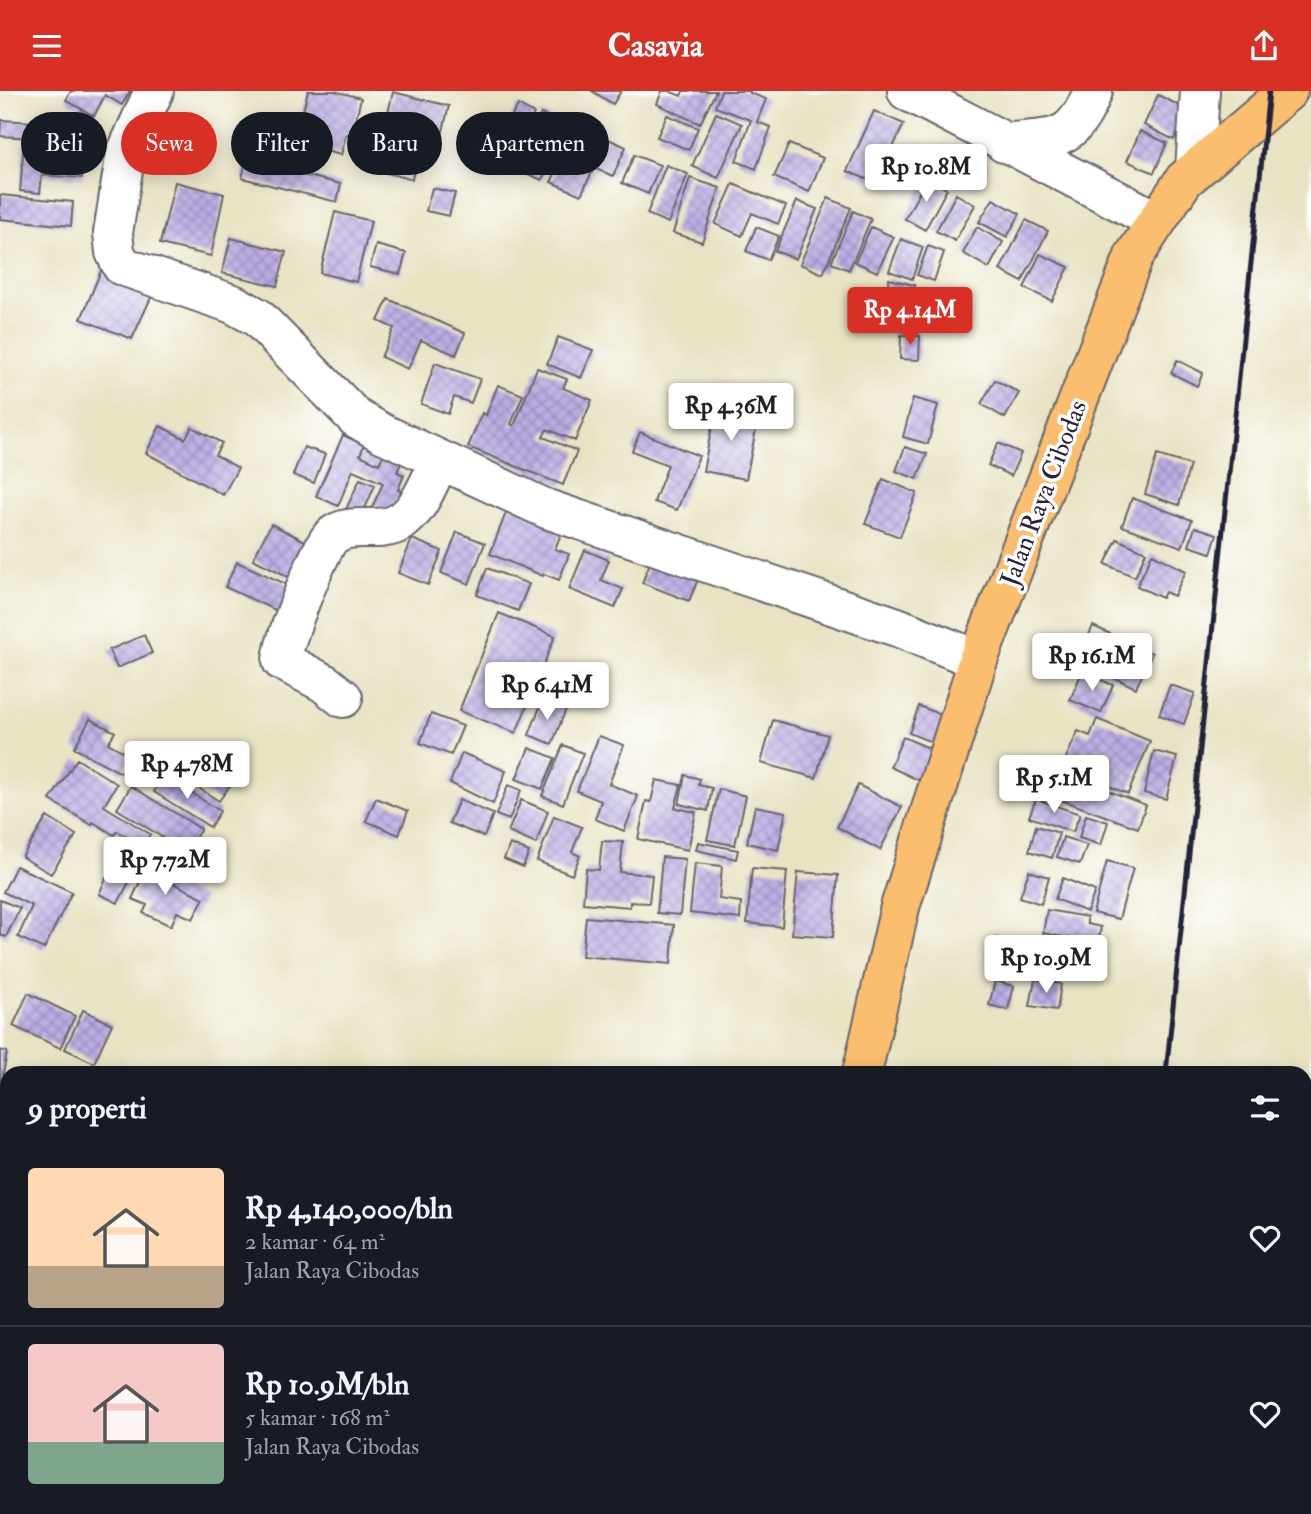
<!DOCTYPE html>
<html lang="id">
<meta charset="utf-8">
<style>
body{margin:0;font-family:"IM FELL Double Pica",serif;background:#242831;color:#f1f3f6;height:100vh;display:flex;flex-direction:column;font-size:26px;white-space:nowrap}
*{box-sizing:border-box;margin:0}
p{font-size:23px;color:#9ea1a6}
.icon{flex:none;width:38px;height:38px;fill:none;stroke:currentColor;stroke-width:2;stroke-linecap:round;stroke-linejoin:round}
.map{position:relative;flex:1;overflow:hidden}
.panel{position:absolute;left:0px;top:975px;width:1312px;height:450px;display:flex;flex-direction:column;background:#171b24;border-radius:21px 21px 0 0;box-shadow:0 4px 18px #0003}
.panel>*{flex:none}
.guide{position:absolute;left:21px;top:21px;width:700px;height:63px;display:flex;gap:14px}
.price{position:absolute;translate:-50% -60px;padding:0 16px;border-radius:7px;background:#fff;color:#222;font-size:23px;line-height:46px;filter:drop-shadow(0 2px 4px #0008)}
.price::after{content:'';position:absolute;left:50%;top:42px;width:21px;height:16px;margin-left:-10px;background:inherit;clip-path:polygon(0 0,100% 0,50% 100%)}
.price.on{background:#d93025;color:#fff}
ul{padding:0;list-style:none}
li{display:flex;align-items:center;gap:21px;height:175px;padding:0 28px}
li+li{border-top:2px solid #363941}
li span{display:grid;place-items:center;flex:none;width:196px;height:140px;border-radius:7px;color:#555}
li>.icon{margin-inline-start:auto}
span .icon{width:84px;height:84px;fill:#fffc;stroke-width:1}
li b{font-size:30px}
h2{display:flex;justify-content:space-between;align-items:center;height:84px;padding:0 28px;font-size:30px}
.chip{padding:0 24px;border-radius:32px;background:#171b24;box-shadow:0 4px 18px #0003;font-size:24px;line-height:63px}
.chip.on{background:#d93025;color:#fff}
header{display:flex;justify-content:space-between;align-items:center;height:91px;padding:0 28px;background:#d93025;color:#fff;font-size:32px;font-weight:800}
.map>svg:first-child{display:block}
.building{fill:url(#building-cross-hatch)}
.lines{fill:none;stroke-linecap:round;stroke-linejoin:round}
.minor-casing{stroke:#67666b;stroke-width:42}
.highway-casing{stroke:#67666b;stroke-width:42}
.minor{stroke:#fff;stroke-width:38}
.highway{stroke:#fbbd6e;stroke-width:38}
.rail{stroke:#22223b;stroke-width:5}
.labels{text-anchor:middle;stroke-width:7;stroke-linejoin:round;paint-order:stroke}
.street-label{font-size:26px;fill:#22223b;stroke:#fff}
</style>
<header><svg class="icon" aria-label="menu" viewBox="0 0 24 24"><path d="M4 6h16M4 12h16M4 18h16"/></svg>Casavia<svg class="icon" aria-label="share" viewBox="0 0 24 24"><path d="M12 15V3M7 8l5-5 5 5M5 13v7h14v-7"/></svg></header>
<div class="map">
<svg width="1311" height="1423" viewBox="0 0 1311 1423">
<defs>
<pattern id="building-cross-hatch" width="8" height="8" patternUnits="userSpaceOnUse" patternTransform="scale(1.75)"><rect width="8" height="8" fill="#bbade4"/><path d="M0 0l8 8M0 8l8-8" fill="none" stroke="#988cba"/></pattern>
</defs>
<rect width="100%" height="100%" fill="#fff"/>
<filter id="ink" filterUnits="userSpaceOnUse"><feTurbulence type="fractalNoise" baseFrequency=".0143" numOctaves="2"/><feDisplacementMap in="SourceGraphic" scale="14" xChannelSelector="R" yChannelSelector="G"/><feConvolveMatrix kernelMatrix="1 2 1 2 8 2 1 2 1" color-interpolation-filters="sRGB"/></filter>
<filter id="wash" filterUnits="userSpaceOnUse"><feTurbulence type="fractalNoise" baseFrequency=".00686" numOctaves="4" result="noise"/><feDisplacementMap in="SourceGraphic" scale="28" xChannelSelector="R" yChannelSelector="G"/><feGaussianBlur stdDeviation="1.57" result="paint"/><feColorMatrix in="noise" values="0 0 0 0 0 0 0 0 0 0 0 0 0 0 0 0 0 1.4 0 .05"/><feComposite in="paint" operator="in"/></filter>
<g filter="url(#wash)">
<rect width="100%" height="100%" fill="#e8e3c3"/>
<g id="blocks">
<path class="building" d="M71,0H130L122,14L105,4L94,25L66,9Z
M308,0H334L361,7L352,45L346,43L341,64L306,55L311,35L300,32Z
M592,0H621L613,13Z
M662,0H669L681,5L683,0H716L700,33L657,13Z
M721,0H750V2L766,8L757,31L771,36L756,78L736,70L751,29L715,16Z
M393,1L449,15L440,52L422,48L412,88L386,82L396,41L384,38Z
M1158,4L1188,19L1174,49L1144,34Z
M518,14L534,23L517,53L501,44Z
M874,20L904,33L888,67L883,65L871,90L847,80Z
M716,22L742,33L718,87L692,75Z
M541,23L567,34L542,89L516,78Z
M667,24L698,37L689,59L657,46Z
M1,29L33,31L32,47L0,45Z
M578,34L626,56L613,85L594,77L581,104L551,91Z
M1140,40L1167,52L1154,82L1127,70Z
M24,51L85,55L82,87L42,84L40,102L20,100Z
M789,53L823,67L809,101L774,86Z
M634,64L660,74L648,103L622,92Z
M246,70L341,93L337,111L242,87Z
M666,74L688,83L668,132L647,123Z
M690,87L720,97L702,151L673,142Z
M927,87L947,98L925,139L905,128Z
M175,91L224,103L211,165L160,153Z
M733,93L786,115L778,133L752,122L742,145L715,133Z
M432,97L455,102L449,125L426,120Z
M956,103L975,114L955,150L936,140Z
M0,104L73,111L71,135L0,128Z
M828,107L851,117L823,183L800,173Z
M993,108L1020,123L1007,146L979,131Z
M797,110L817,118L796,168L775,160Z
M853,120L871,128L849,179L831,172Z
M335,121L371,130L356,191L320,182Z
M1026,129L1048,140L1022,191L1000,179Z
M756,136L779,145L768,169L746,160Z
M871,136L894,146L877,181L855,171Z
M977,136L1003,151L989,177L963,162Z
M231,147L286,161L277,195L222,182Z
M901,148L923,156L912,188L889,180Z
M376,154L406,162L400,183L370,176Z
M928,155L944,161L934,190L917,184Z
M1040,163L1069,176L1052,210L1024,197Z
M102,177L154,200L132,248L81,228Z
M889,188L915,194L913,207L886,201Z
M388,208L465,242L456,264L421,249L408,278L381,266L394,237L378,230Z
M900,210L920,214L914,242L894,239Z
M901,244L920,245L919,269L900,268Z
M558,246L593,259L581,287L547,273Z
M1177,269L1203,282L1197,295L1171,282Z
M435,272L480,288L471,312L454,306L448,323L421,313Z
M537,277L567,288L563,297L592,309L575,350L547,338L543,346L577,360L563,394L468,356L482,322L486,324L498,294L523,304L511,333L514,335Z
M995,289L1019,302L1005,327L981,313Z
M913,307L938,314L928,353L903,346Z
M716,315L759,323L746,388L703,380Z
M160,335L185,348L192,336L222,352L215,364L238,377L223,404L146,362Z
M640,341L699,365L677,419L654,411L668,374L632,360Z
M343,344L364,354L360,364L379,373L385,360L403,368L397,381L404,384L398,399L401,400L389,427L371,419L383,392L353,379L338,415L316,405Z
M998,352L1021,362L1011,385L988,374Z
M304,356L325,363L314,392L293,384Z
M905,356L927,363L917,388L896,380Z
M1157,364L1190,374L1179,414L1145,403Z
M360,388L375,394L358,434L342,427Z
M883,388L917,402L900,446L865,433Z
M1132,407L1192,429L1182,456L1122,435Z
M509,414L564,436L555,458L569,463L559,489L544,483L543,485L490,463Z
M271,433L313,454L295,489L253,468Z
M1195,436L1217,443L1211,462L1189,455Z
M457,441L485,452L469,493L441,482Z
M412,448L442,460L428,494L398,482Z
M1117,448L1146,461L1135,486L1105,473Z
M585,459L609,469L601,489L623,498L615,517L569,498Z
M1152,463L1186,480L1174,505L1165,501L1162,507L1137,495Z
M652,467L699,486L689,510L642,492Z
M237,471L295,497L284,523L225,496Z
M487,477L529,493L518,520L477,504Z
M499,522L555,545L516,642L459,620Z
M1093,535L1152,562L1136,597L1077,569Z
M144,544L152,562L117,577L109,559Z
M1082,581L1113,594L1101,622L1070,609Z
M1170,594L1195,602L1184,633L1159,624Z
M543,608L566,618L552,653L529,644Z
M919,615L952,628L941,655L909,642Z
M431,623L463,635L451,664L420,652Z
M90,628L115,641L108,652L131,665L121,682L74,657Z
M1097,628L1150,650L1128,703L1062,676L1078,640L1090,645Z
M773,629L828,644L816,687L761,672Z
M599,645L624,654L609,693L638,705L624,740L595,728L601,710L577,700Z
M903,646L943,663L929,694L890,676Z
M563,654L583,662L563,713L542,705Z
M529,657L555,667L542,698L516,688Z
M186,660L233,690L219,710L186,689L189,684L176,675Z
M1154,660L1177,666L1166,708L1144,702Z
M462,662L506,680L493,713L450,692Z
M77,668L117,693L104,715L150,743L142,756L117,740L114,744L93,731L92,734L50,709Z
M1059,681L1146,714L1138,737L1050,705Z
M164,684L220,720L210,736L154,701Z
M685,684L700,688L698,694L712,697L708,720L679,713Z
M656,689L681,694L675,717L696,721L688,759L638,748L646,710L651,711Z
M508,694L521,699L509,729L496,724Z
M858,694L902,716L880,759L837,736Z
M131,695L201,738L182,767L158,752L162,746L117,718Z
M719,698L746,705L735,754L707,749Z
M376,707L408,720L399,744L366,730Z
M1036,708L1080,723L1073,741L1029,726Z
M459,709L493,723L484,746L449,732Z
M521,709L548,720L536,753L508,741Z
M755,715L786,721L778,759L747,752Z
M1086,724L1108,731L1101,754L1079,747Z
M554,725L582,736L572,761L580,765L572,784L537,770Z
M47,726L76,744L51,783L22,766Z
M1036,735L1059,742L1052,767L1029,760Z
M1063,746L1087,754L1080,773L1057,766Z
M602,750L623,751L620,781L652,784L649,812L630,811V816L583,812L586,778L599,779Z
M698,751L738,759L736,768L696,759Z
M510,753L529,761L523,776L504,768Z
M662,766L685,768L680,824L657,822Z
M150,769L165,776L160,786L204,807L193,828L177,821L171,835L143,822L147,814L132,808Z
M1107,770L1133,777L1119,828L1093,822Z
M695,772L722,775L719,808L741,811L740,828L690,822Z
M16,775L72,801L44,858L18,846L32,815L3,801Z
M752,777L787,780L782,836L747,832Z
M1029,780L1049,786L1041,813L1020,806Z
M109,781L129,791L118,812L99,803Z
M798,781L838,784L833,846L792,843Z
M1063,787L1095,800L1087,821L1055,808Z
M0,809L20,817L6,846L0,844Z
M1047,819L1087,826V833L1101,836L1098,853L1043,842Z
M586,826L674,834L671,873L582,865Z
M996,847L1022,853L1015,888L988,883Z
M1032,854L1063,860L1058,886L1027,879Z
M1035,888L1061,893L1057,919L1030,915Z
M995,890L1014,895L1008,919L989,914Z
M28,902L75,925L60,957L13,935Z
M83,919L112,933L94,972L65,958Z
M0,959L7,961L1,994H0Z
M0,1374H7V1418H269V1423H0Z
M285,1418H313L312,1423H285Z
M338,1418H390V1423L338,1421Z
M421,1418H473V1423H421Z
M651,1418H688L687,1423H650Z
M704,1418H717L738,1423H703Z"/>
</g>
</g>
<g filter="url(#ink)">
<use href="#blocks" fill-opacity="0" stroke="#67666b" stroke-width="2"/>
<g class="lines">
<g class="minor-casing">
<path id="minor" d="M154,0L126,62L121,91L113,142L115,161L122,175L233,213L257,226L356,327L382,342L547,418L897,536L978,569
M907,0L1157,130
M1004,52C1056,46 1072,53 1093,0
M1195,79L1200,0
M343,607L324,592L282,570C281,555 320,456 331,446C348,430 374,442 394,434C418,425 429,390 440,369
M273,1418V1423
M561,1423L563,1418"/>
</g>
<g class="highway-casing">
<path id="highway" d="M862,982L900,816L978,569L1134,165L1184,89L1288,0
M788,1423L789,1418"/>
</g>
<use href="#minor" class="minor"/>
<use href="#highway" class="highway"/>
<path class="rail" d="M1166,982L1269,0
M1120,1423V1418"/>
</g>
</g>
<g class="labels">
<g class="street-label">
<text transform="translate(1043 402) rotate(-69)" y="9">Jalan Raya Cibodas</text>
</g>
</g>
</svg>
<b class="price" style="left:926px;top:113px">Rp 10.8M</b>
<b class="price on" style="left:910px;top:256px">Rp 4.14M</b>
<b class="price" style="left:731px;top:352px">Rp 4.36M</b>
<b class="price" style="left:1092px;top:602px">Rp 16.1M</b>
<b class="price" style="left:547px;top:631px">Rp 6.41M</b>
<b class="price" style="left:187px;top:710px">Rp 4.78M</b>
<b class="price" style="left:1054px;top:724px">Rp 5.1M</b>
<b class="price" style="left:165px;top:806px">Rp 7.72M</b>
<b class="price" style="left:1046px;top:904px">Rp 10.9M</b>
<div class="guide">
<a class="chip">Beli</a>
<a class="chip on">Sewa</a>
<a class="chip">Filter</a>
<a class="chip">Baru</a>
<a class="chip">Apartemen</a>
</div>
<section class="panel">
<h2>9 properti<svg class="icon" aria-label="filters" viewBox="0 0 24 24"><path d="M4 7h16M4 17h16"/><circle cx="9" cy="7" r="2"/><circle cx="15" cy="17" r="2"/></svg></h2>
<ul>
<li><span style="background:linear-gradient(#ffd9b3 70%,#b9a48a 0)"><svg class="icon" aria-label="home" viewBox="0 0 24 24"><path d="M3 11l9-7 9 7M6 9v11h12V9"/></svg></span><div><b>Rp 4,140,000/bln</b><p>2 kamar · 64 m²</p><p>Jalan Raya Cibodas</p></div><svg class="icon" aria-label="heart" viewBox="0 0 24 24"><path d="M12 20l-8-8c-3-5 5-10 8-4 3-6 11-1 8 4z"/></svg></li>
<li><span style="background:linear-gradient(#f6c9c9 70%,#7fa58c 0)"><svg class="icon" aria-label="home" viewBox="0 0 24 24"><path d="M3 11l9-7 9 7M6 9v11h12V9"/></svg></span><div><b>Rp 10.9M/bln</b><p>5 kamar · 168 m²</p><p>Jalan Raya Cibodas</p></div><svg class="icon" aria-label="heart" viewBox="0 0 24 24"><path d="M12 20l-8-8c-3-5 5-10 8-4 3-6 11-1 8 4z"/></svg></li>
</ul>
</section>
</div>
